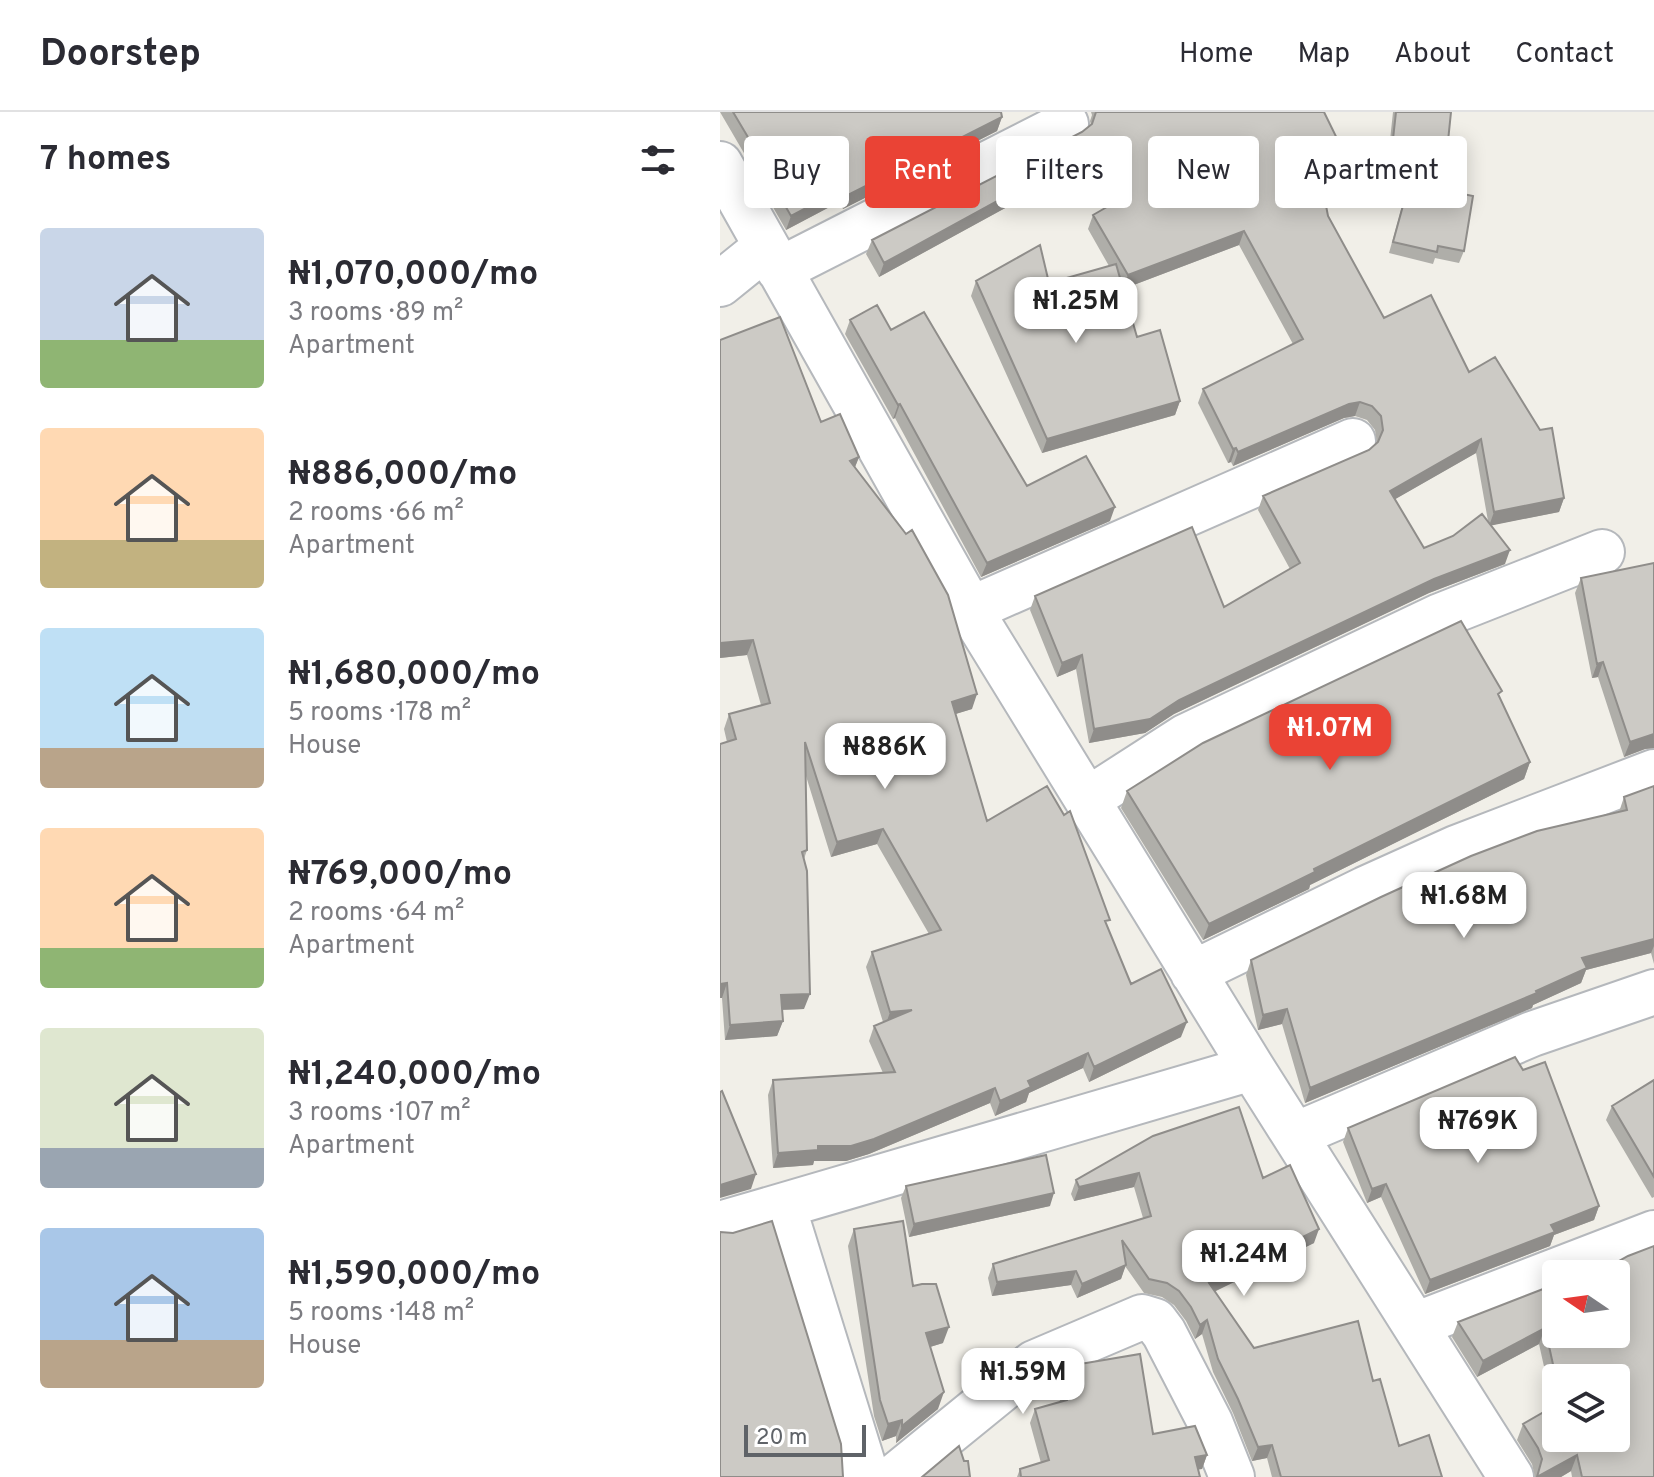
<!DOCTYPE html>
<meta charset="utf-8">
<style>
body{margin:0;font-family:Overpass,sans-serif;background:#f7f7f7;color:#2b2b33;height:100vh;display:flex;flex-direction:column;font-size:30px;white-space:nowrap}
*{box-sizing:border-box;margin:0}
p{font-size:26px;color:#7c7c81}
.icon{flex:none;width:44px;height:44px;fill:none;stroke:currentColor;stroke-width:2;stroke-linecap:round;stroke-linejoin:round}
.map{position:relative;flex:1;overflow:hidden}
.sheet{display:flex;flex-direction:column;background:#fff;width:720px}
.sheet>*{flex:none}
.banner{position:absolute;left:24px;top:24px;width:760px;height:72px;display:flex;gap:16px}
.needle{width:52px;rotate:283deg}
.controls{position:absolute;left:822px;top:1148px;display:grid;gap:16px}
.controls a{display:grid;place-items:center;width:88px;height:88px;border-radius:8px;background:#fff;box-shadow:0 4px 20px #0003;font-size:40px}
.scale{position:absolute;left:24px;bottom:20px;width:122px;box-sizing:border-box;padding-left:8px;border:4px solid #5f6368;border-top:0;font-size:22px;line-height:28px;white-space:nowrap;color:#5f6368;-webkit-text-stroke:6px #fff;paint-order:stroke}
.price{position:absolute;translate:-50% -68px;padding:0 18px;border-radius:16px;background:#fff;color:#222;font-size:26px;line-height:52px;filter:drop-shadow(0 2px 4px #0008)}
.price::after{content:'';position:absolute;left:50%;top:48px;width:24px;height:18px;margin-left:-12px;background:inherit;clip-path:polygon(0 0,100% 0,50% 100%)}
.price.selected{background:#ea4335;color:#fff}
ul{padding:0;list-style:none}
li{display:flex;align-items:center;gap:24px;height:200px;padding:0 40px}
li span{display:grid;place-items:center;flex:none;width:224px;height:160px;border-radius:8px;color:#555}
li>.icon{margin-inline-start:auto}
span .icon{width:96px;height:96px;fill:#fffc;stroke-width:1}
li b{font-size:34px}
h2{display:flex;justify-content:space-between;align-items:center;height:96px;padding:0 40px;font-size:34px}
.chip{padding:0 28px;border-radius:8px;background:#fff;box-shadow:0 4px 20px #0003;font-size:28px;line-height:72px}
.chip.selected{background:#ea4335;color:#fff}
header{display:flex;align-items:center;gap:48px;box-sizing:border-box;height:112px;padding:0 40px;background:#fff;border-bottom:2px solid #e1e1e2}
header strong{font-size:38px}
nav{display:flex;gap:44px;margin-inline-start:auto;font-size:28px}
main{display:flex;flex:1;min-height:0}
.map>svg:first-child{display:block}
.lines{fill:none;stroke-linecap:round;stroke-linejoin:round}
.minor-casing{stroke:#b5b8bc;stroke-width:48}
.minor{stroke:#fff;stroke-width:44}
.wall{fill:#afaea9;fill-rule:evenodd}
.shaded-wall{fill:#8f8d8a}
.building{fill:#cccac5;stroke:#8f8d8a;stroke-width:2}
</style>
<header>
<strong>Doorstep</strong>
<nav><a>Home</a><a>Map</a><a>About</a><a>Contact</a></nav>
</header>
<main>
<section class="sheet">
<h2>7 homes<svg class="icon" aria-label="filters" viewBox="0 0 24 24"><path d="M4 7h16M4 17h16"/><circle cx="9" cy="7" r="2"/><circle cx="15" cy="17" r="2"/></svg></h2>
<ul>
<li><span style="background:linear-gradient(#c9d6e8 70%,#8fb573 0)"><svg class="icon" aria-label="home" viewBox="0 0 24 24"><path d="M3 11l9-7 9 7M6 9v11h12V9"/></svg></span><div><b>₦1,070,000/mo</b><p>3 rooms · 89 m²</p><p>Apartment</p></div></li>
<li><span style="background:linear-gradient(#ffd9b3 70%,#c2b280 0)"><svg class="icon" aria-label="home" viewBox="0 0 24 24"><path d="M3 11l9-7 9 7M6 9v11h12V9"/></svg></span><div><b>₦886,000/mo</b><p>2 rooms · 66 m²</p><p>Apartment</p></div></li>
<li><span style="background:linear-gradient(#bfe0f5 75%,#b9a48a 0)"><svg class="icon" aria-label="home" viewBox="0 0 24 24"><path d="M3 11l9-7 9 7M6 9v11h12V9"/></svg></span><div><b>₦1,680,000/mo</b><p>5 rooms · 178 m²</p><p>House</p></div></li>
<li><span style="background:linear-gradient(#ffd9b3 75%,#8fb573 0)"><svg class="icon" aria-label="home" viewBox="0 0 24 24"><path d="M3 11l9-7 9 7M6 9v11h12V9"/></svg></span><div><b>₦769,000/mo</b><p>2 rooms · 64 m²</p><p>Apartment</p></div></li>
<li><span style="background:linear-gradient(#dfe7d0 75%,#9aa5b1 0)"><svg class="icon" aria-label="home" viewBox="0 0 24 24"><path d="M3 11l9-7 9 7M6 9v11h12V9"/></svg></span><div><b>₦1,240,000/mo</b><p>3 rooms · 107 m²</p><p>Apartment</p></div></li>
<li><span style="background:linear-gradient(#a9c7e8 70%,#b9a48a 0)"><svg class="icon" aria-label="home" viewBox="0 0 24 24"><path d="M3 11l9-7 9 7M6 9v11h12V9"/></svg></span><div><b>₦1,590,000/mo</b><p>5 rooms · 148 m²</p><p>House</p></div></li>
</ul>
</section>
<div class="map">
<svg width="934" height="1365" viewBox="0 0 934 1365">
<rect width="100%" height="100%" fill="#f1efe8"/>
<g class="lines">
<g class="minor-casing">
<path id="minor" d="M0,52L262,517L532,956L791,1365
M59,158L346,12
M0,172L46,135
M251,497L633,329
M367,688L465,625L720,504L882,440
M473,861L645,777L736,736L934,660
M575,1023L812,922L934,880
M63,1094L147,1365
M0,1112L532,956
M695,1213L934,1121
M174,1365L314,1251L422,1205L435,1209L444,1221L490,1310L512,1365"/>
</g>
<use href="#minor" class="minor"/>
</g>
<path class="wall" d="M0,0H281L282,5L277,19L123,97L119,90L66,118L34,62L35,60Z
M371,0H604L625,66L603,78L608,104L664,206L749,260L844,386L839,400L771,413L785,452L709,481L454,602L425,621L369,631L356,557L337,565L310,498L315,484L504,495L570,457L538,398L543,384L649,338L657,331L655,318L647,308L635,304L624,306L513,354L511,350L508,351L478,291L483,277L573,232L519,133L403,177L417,225L460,289L455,303L322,341L251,184L256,169L329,171L389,154L368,117L373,103L396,90L373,48L159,165L146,142L152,128L362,20L371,13L370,9L372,3ZM756,341L768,409L704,436L675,387Z
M673,0H731L723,78L744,139L739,151L715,146L713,152L669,141L689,69L666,66Z
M130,208L171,218L307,374L390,409L261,465L175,306L173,307L125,222Z
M0,228L101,310L139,345L135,355L252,597L235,602L267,709L387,814L411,872L461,925L369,970L363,956L309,981L306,990L275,1004L270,991L149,1042L126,1049H94L93,1053L53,1056L48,983L53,968L163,961L149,929L154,914L163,910L146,855L152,840L209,822L157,732L111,745L86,664L87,738L84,747V897L62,898L63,909L57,924L5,928L2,886H0V632L7,630L4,617L9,602L41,593L27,543L0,546Z
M934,451V636L925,637L904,645L878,565L872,566L855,481L861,466Z
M780,586L810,650L804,667L590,773L589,777L483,828L401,696L407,679Z
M934,674V852L931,841L866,858L861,871L813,893L812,896L585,991L562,912L538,918L526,863L531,848L899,700L904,685Z
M934,968V1085L932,1086L886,1008L892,994Z
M628,1016L879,1094L874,1108L834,1123L830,1134L705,1182L661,1085L647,1091L623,1030Z
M433,1024L543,1066L594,1131L494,1180L534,1236L653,1269L679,1334L722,1365H552L547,1346L532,1349L513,1301L493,1260L482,1222L475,1227L466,1209L454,1193L442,1185L424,1181L405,1154L401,1167L357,1186L351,1173L272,1184L268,1166L273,1152L423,1106L414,1075L354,1089L351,1082L356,1068Z
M186,1074L330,1094L189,1125L181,1086Z
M134,1117L223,1231L210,1235L218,1297L176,1331V1324L162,1329L154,1304L128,1134Z
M836,1172L934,1365H852L851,1359L841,1365H815L812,1352L797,1328L803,1312L833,1295L819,1232L757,1265L732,1225L738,1210ZM836,1266L896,1326H836Z
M342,1255L433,1322L487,1343L482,1357H478L480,1365H297L300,1357L321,1351L310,1311L315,1297L340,1290L337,1269Z"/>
<path class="shaded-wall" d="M282,5L277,19L123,97L128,83Z
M378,34L373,48L159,165L164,151Z
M630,53L625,66L596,82L601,68Z
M670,54L693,57L689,69L666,66Z
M124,76L119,90L66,118L71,104Z
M524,119L519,133L403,177L408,163Z
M460,289L455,303L322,341L327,327Z
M640,290L635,304L624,306L513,354L518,340L629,292Z
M180,292L175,306L173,307L178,293Z
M761,327L756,341L665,393L670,379Z
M516,336L511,350L508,351L513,337Z
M139,345L133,360L130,349Z
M844,386L839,400L769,414L774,400Z
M395,395L390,409L261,465L267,451Z
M790,438L785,452L709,481L454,602L425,621L369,631L374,617L459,588L714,467Z
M33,528L27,543L0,546V531Z
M362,543L356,557L337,565L342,551Z
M883,550L878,565L872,566L877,552Z
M257,582L252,597L226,605L232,590Z
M930,622H934V636L925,637L904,645L910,630Z
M810,650L804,667L590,773L589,777L483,828L489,812L594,757Z
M163,717L157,732L111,745L117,730Z
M934,827V834L931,841L866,858L861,871L813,893L812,896L585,991L590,976L816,879L862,846Z
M7,871L2,886H0V872Z
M90,882L84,897L55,898L61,883Z
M567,897L562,912L538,918L543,903Z
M192,898L165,915L170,900Z
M63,909L57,924L5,928L10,913Z
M467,910L461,925L369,970L374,955Z
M368,941L363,956L309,981L306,990L275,1004L280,989L308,969Z
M275,976L270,991L149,1042L126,1049H94L93,1053L53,1056L58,1041L98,1034Z
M419,1061L414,1075L354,1089L359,1075Z
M36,1062L31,1077L0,1086V1073Z
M666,1072L661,1085L647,1091L652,1077Z
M334,1081L330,1094L189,1125L194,1112Z
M879,1094L874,1108L834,1123L830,1134L705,1182L710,1168L831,1113Z
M599,1117L594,1131L483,1185L489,1171Z
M406,1153L401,1167L357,1186L362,1172Z
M356,1159L351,1173L272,1184L277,1170Z
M487,1208L482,1222L475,1227L480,1213Z
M229,1215L223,1231L200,1238L206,1221Z
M825,1216L819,1232L757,1265L763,1249Z
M224,1280L218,1297L176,1331L182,1314Z
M182,1308L176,1324L162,1329L168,1312Z
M552,1333L547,1346L532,1349L538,1335Z
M487,1343L482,1357L470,1359L475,1345Z
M857,1343L851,1359L841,1365H818Z"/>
<path class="building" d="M13,0H281L282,5L128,83L124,76L71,104L39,48L41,47Z
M376,0H604L630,53L601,68L608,104L664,206L711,183L749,260L775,245L820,318L832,316L844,386L774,400L761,327L670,379L704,436L733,424L762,402L790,438L714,467L459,588L430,607L374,617L362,543L342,551L315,484L472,415L504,495L580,451L543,384L649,338L658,330L663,318L661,304L652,294L640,290L629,292L518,340L516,336L513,337L483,277L583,227L524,119L408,163L373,103L406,84L378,34L164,151L152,128L362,20L372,12Z
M676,0H731L723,78L753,84L744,139L718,134L717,140L673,130L693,57L670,54Z
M320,133L329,171L396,152L417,225L440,218L460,289L327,327L256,169Z
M157,193L171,218L204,200L307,374L366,344L395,395L267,451L180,292L178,293L130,208Z
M60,205L101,310L120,302L139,345L130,349L186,422L192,418L228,483L257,582L232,590L267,709L327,674L344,703L350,699L390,808L385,809L411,872L441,857L467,910L374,955L368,941L308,969L311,975L280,989L275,976L154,1027L131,1034H98V1038L58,1041L53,968L175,960L154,914L192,898L170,900L152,840L221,818L163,717L117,730L85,630L87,738L82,740L87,759L90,882L61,883L63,909L10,913L7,871L0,872V632L16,627L9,602L50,591L33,528L0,531V228Z
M934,451V622L910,630L883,550L877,552L861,466Z
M741,509L782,579L778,582L810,650L594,757L595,760L489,812L407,679L483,631Z
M934,674V827L862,846L867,856L816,879L817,881L590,976L567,897L543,903L531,848L661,785L751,744L817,719L907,698L904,685Z
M795,945L803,958L825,950L879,1094L831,1113L835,1120L710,1168L666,1072L652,1077L628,1016Z
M934,968V1065L892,994Z
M2,979L36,1062L0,1073V980Z
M519,995L543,1066L570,1053L599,1117L489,1171L534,1236L638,1209L653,1269L660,1267L679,1334L709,1323L722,1365H561L552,1333L538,1335L518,1287L498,1247L487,1208L480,1213L471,1195L459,1179L447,1171L429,1167L402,1128L406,1153L362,1172L356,1159L277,1170L273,1152L431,1104L419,1061L359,1075L356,1068L433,1024Z
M326,1043L334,1081L194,1112L186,1074Z
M52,1109L121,1332L123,1365H0V1120L13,1121Z
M183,1109L193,1174L202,1172H216L229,1215L206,1221L224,1280L182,1314V1308L168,1312L160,1288L134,1117Z
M934,1134V1365H862L857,1343L817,1365L822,1347L818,1336L803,1312L836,1293V1326H896V1266H836L825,1216L763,1249L738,1210L836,1172V1222H896V1162H876L908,1144Z
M420,1242L433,1322L475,1314L487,1343L475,1345L480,1365H301L300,1357L329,1348L315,1297L347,1288L342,1255Z
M239,1334L244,1349H248L250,1365H202Z"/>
</svg>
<div class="controls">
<a><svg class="needle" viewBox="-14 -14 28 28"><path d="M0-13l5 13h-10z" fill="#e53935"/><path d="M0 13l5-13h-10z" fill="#7c7c81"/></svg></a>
<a><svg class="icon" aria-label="layers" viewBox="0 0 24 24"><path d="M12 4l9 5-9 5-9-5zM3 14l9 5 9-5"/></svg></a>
</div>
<div class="scale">20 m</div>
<b class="price" style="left:356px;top:233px">₦1.25M</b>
<b class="price selected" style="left:610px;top:660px">₦1.07M</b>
<b class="price" style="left:165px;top:679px">₦886K</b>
<b class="price" style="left:744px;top:828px">₦1.68M</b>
<b class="price" style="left:758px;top:1053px">₦769K</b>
<b class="price" style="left:524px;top:1186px">₦1.24M</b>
<b class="price" style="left:303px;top:1304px">₦1.59M</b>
<div class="banner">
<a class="chip">Buy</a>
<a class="chip selected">Rent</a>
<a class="chip">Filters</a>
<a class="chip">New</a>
<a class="chip">Apartment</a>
</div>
</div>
</main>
